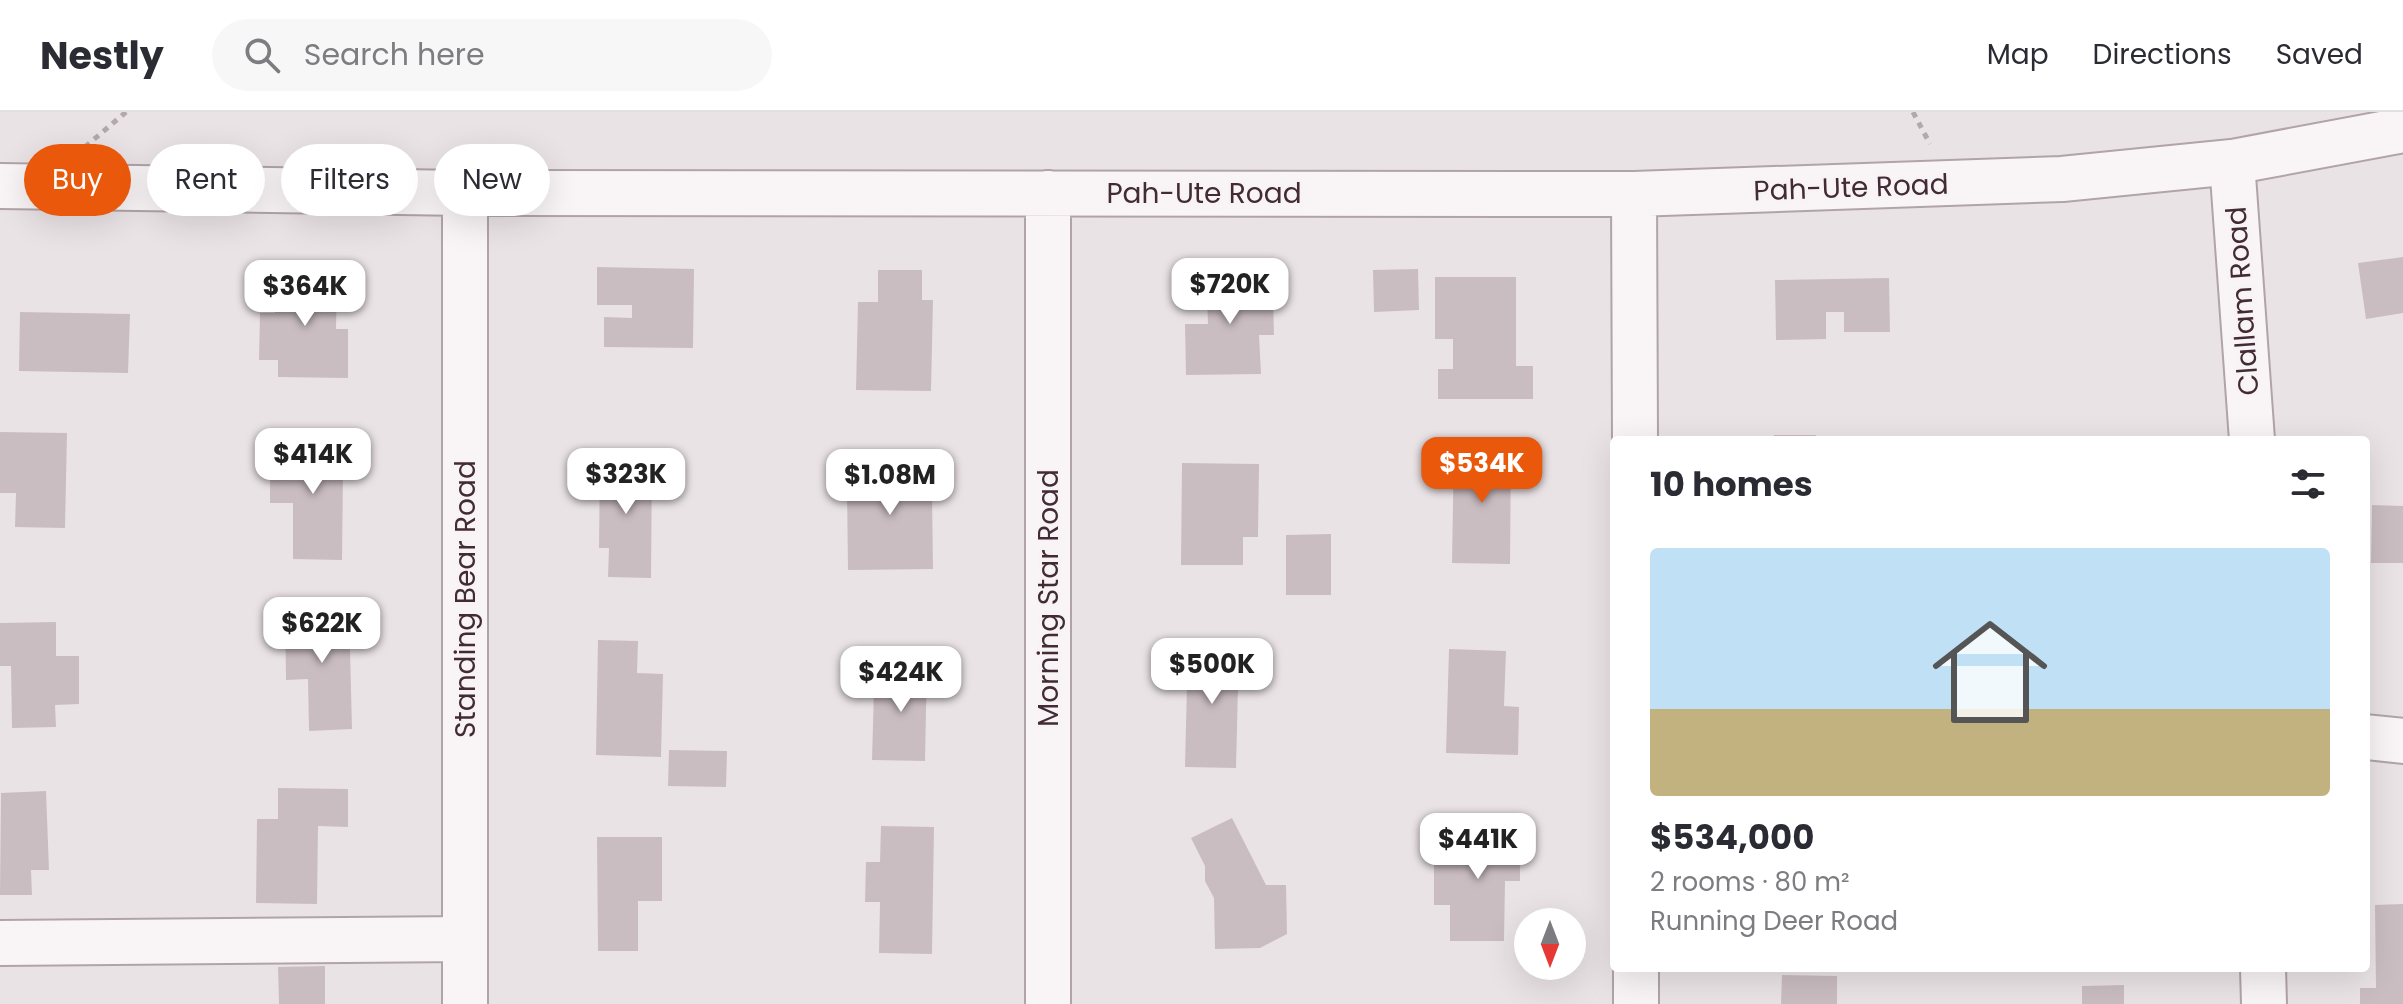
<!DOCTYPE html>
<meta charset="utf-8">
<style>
body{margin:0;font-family:Poppins,sans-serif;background:#f7f7f7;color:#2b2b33;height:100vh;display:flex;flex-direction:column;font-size:30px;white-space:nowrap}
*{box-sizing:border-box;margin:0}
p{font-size:26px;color:#7c7c81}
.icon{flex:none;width:44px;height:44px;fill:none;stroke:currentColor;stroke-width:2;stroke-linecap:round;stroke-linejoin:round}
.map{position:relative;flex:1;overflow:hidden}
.drawer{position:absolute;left:1610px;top:324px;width:760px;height:536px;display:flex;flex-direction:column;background:#fff;border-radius:8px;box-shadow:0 8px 32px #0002}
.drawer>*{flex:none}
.top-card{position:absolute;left:24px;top:32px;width:760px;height:72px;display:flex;gap:16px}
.needle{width:52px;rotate:180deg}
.buttons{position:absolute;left:1514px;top:796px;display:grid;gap:16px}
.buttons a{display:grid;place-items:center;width:72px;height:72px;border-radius:50%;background:#fff;box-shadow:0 8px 32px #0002;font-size:40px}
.price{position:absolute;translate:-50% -68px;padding:0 18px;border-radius:16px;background:#fff;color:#222;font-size:26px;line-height:52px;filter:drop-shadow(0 2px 4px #0008)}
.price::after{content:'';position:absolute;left:50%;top:48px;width:24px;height:18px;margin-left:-12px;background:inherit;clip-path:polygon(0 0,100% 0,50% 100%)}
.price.selected{background:#ea580c;color:#fff}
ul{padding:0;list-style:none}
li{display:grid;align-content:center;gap:16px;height:424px;padding:0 40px}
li+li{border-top:2px solid #e1e1e2}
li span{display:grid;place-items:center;height:248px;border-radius:8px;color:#555}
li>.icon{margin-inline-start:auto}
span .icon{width:144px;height:144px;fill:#fffc;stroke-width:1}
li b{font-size:34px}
h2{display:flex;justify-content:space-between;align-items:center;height:96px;padding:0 40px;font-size:34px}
.chip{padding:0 28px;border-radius:36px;background:#fff;box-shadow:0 8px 32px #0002;font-size:28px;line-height:72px}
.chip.selected{background:#ea580c;color:#fff}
header{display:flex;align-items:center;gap:48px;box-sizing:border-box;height:112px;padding:0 40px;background:#fff;border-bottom:2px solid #e1e1e2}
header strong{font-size:38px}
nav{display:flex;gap:44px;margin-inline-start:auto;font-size:28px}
.search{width:560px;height:72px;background:#f7f7f7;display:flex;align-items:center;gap:20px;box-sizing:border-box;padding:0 28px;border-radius:44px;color:#7c7c81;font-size:30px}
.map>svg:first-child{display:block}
.building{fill:#cabdc2}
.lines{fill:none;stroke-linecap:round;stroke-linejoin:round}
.minor-casing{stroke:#b1a4a9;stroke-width:48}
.path{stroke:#b3a8ad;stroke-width:5;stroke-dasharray:6 6;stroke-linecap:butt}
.minor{stroke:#f9f5f7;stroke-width:44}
.labels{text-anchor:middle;stroke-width:7;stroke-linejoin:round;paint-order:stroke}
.street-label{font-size:28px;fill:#422b34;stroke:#f8f3f5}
</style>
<header>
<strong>Nestly</strong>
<div class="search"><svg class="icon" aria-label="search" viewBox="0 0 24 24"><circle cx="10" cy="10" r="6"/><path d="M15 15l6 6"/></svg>Search here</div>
<nav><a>Map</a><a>Directions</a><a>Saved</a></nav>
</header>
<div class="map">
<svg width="2403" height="892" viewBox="0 0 2403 892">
<rect width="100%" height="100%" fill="#eae3e6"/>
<path class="building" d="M2403,145V201L2366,207L2358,151Z
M597,155L694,157L693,236L604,235V205L632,206V193H597Z
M1418,157L1419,198L1374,200L1373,158Z
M878,158H922V188H933L931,279L856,278L858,190H878Z
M1259,158L1260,187H1273L1274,223H1259L1261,262L1186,263L1185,212H1208L1206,160Z
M276,161H337L336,217H348V266L278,265V248H259L260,201H275Z
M1435,165H1516V254H1533V287H1438V257H1453V227H1435Z
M1889,166L1890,220H1844V200H1826V227L1776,228L1775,168Z
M20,200L130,202L128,261L19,259Z
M0,320L67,321L65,416L15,415L16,381H0Z
M291,320H335L334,360H343L342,448L293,447V391H270V360L291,361Z
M1774,323H1816V328H1774Z
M1454,335H1511L1510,452L1452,451Z
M918,342L919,379H932L933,457L848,458L847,377L864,376L863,343Z
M600,346H652L651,466L608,465L609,436H599Z
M1182,351L1259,352L1258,425H1243V453H1181Z
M2372,393L2403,394V451H2371Z
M1331,422V483H1286V423Z
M349,498L352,617L309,619L308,567L286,568L285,500Z
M56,510V544H79V592L55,593L56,615L12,616L11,554H0V511Z
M598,528L638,529L637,561L663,562L661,645L596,643Z
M1188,531L1239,533L1236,656L1185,655Z
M1449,537L1506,539L1504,594L1519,595L1518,643L1446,641Z
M892,548L927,549L925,649L872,648L874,576H891Z
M669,638L727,639L726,675L668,674Z
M278,676L348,677V715L318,714L317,792L256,791L257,707H278Z
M46,679L49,758H31L32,783H0L1,681Z
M1232,706L1266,773H1286L1287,822L1260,836L1215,837L1214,786L1205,769V754L1191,726Z
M881,714L934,715L932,842L879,841L880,790H865L866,750H880Z
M1451,715H1520V769H1505L1504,829H1450V793H1434V753H1451Z
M597,725H662V789H638V839H598Z
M2403,792V892H2360V876H2376L2375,793Z
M325,854V892H279L278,855Z
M1782,863L1837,864V892H1781Z
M2124,873V892H2082V874Z"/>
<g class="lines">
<g class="minor-casing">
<path id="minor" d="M2232,50L2252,328
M0,74L465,81L1634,82L2062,67L2232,50L2403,18
M1634,82L1635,328
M2366,625L2403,629
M0,831L465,827
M1636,856V892
M2263,856L2264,892
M465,892V81
M1048,892V81"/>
</g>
<path class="path" d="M1913,0L1930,32
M85,35L126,0"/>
<use href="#minor" class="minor"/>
</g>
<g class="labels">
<g class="street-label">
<text transform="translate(1851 75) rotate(-2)" y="10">Pah-Ute Road</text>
<text x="1204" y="91">Pah-Ute Road</text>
<text transform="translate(2242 189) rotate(-94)" y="10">Clallam Road</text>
<text transform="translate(1048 486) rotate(-90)" y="10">Morning Star Road</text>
<text transform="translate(465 487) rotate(-90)" y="10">Standing Bear Road</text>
</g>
</g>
</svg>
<div class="buttons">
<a><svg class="needle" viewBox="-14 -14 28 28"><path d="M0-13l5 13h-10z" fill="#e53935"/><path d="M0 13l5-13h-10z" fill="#7c7c81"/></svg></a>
</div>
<b class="price" style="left:1230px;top:214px">$720K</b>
<b class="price" style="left:305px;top:216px">$364K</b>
<b class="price" style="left:313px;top:384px">$414K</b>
<b class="price selected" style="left:1482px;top:393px">$534K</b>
<b class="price" style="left:626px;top:404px">$323K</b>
<b class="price" style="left:890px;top:405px">$1.08M</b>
<b class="price" style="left:322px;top:553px">$622K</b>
<b class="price" style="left:1212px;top:594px">$500K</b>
<b class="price" style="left:901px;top:602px">$424K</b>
<b class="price" style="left:1478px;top:769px">$441K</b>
<div class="top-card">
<a class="chip selected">Buy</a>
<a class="chip">Rent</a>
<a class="chip">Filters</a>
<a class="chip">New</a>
</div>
<section class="drawer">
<h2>10 homes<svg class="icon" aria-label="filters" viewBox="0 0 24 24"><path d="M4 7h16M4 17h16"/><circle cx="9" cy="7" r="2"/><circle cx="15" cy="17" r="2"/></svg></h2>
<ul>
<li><span style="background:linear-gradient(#bfe0f5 65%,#c2b280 0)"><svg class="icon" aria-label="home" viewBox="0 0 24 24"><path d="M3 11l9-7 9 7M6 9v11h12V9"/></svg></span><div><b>$534,000</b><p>2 rooms · 80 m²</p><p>Running Deer Road</p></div></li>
</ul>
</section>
</div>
